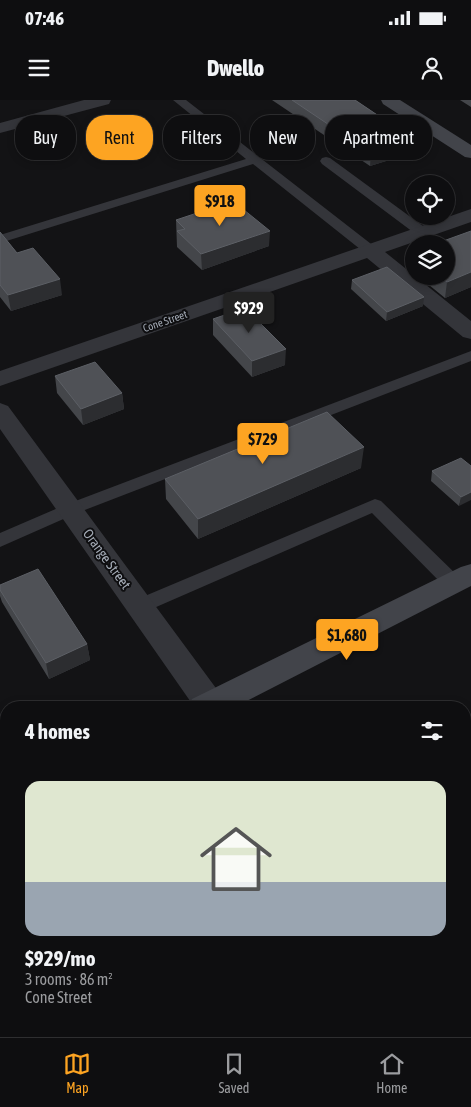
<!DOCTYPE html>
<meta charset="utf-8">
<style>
body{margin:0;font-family:"Asap Condensed",sans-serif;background:#1c1c1e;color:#f1f3f6;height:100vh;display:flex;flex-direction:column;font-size:19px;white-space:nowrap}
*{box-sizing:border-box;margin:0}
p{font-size:16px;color:#9b9c9f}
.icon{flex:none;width:28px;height:28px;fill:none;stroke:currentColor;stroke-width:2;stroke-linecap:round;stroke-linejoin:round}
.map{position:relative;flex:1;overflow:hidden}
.sheet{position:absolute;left:0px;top:601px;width:471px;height:336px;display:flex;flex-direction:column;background:#0e0e10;border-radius:20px 20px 0 0;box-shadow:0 2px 8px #0003,0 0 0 1px #2e2e30}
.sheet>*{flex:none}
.banner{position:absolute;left:15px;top:15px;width:441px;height:45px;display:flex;gap:10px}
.controls{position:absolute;left:405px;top:75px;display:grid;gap:10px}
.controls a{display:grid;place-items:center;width:50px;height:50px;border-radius:50%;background:#0e0e10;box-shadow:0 2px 8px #0003,0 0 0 1px #2e2e30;font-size:25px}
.price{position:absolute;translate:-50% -42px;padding:0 11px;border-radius:5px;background:#fda422;color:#111;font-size:16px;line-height:32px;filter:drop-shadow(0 1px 2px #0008)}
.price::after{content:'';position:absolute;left:50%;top:30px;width:15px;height:11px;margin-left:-8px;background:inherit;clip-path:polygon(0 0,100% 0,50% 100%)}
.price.selected{background:#222;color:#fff}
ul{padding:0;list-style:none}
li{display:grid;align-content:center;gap:10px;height:265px;padding:0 25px}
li+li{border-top:1px solid #2e2e30}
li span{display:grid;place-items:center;height:155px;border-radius:15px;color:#555}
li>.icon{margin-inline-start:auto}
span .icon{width:90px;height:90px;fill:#fffc;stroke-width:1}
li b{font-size:21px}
h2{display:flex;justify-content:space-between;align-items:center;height:60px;padding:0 25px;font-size:21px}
.pill{padding:0 18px;border-radius:20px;background:#0e0e10;box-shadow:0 2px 8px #0003,0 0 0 1px #2e2e30;font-size:18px;line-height:45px}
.pill.selected{background:#fda422;color:#111}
.status{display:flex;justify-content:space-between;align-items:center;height:35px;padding:0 25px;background:#0e0e10;direction:ltr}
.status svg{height:14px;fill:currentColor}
header{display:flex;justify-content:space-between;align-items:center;height:65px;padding:0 25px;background:#0e0e10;font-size:22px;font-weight:800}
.menu{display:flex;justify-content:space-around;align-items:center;height:70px;border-top:1px solid #2e2e30;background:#0e0e10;font-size:14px;color:#9b9c9f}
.menu a{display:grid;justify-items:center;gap:2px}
.menu .selected{color:#fda422}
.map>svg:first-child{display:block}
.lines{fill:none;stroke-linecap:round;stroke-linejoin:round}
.service{fill:#34353a;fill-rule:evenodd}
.minor{fill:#34353a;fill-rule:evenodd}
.secondary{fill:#42444a;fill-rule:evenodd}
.wall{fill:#44464a}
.shaded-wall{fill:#2c2d30}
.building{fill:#4f5156;stroke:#5c5f65}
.labels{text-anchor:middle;stroke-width:4;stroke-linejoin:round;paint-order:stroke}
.far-street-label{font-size:11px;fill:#a4abb6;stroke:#0e0e10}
.street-label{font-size:14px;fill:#a4abb6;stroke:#0e0e10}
</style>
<div class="status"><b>07:46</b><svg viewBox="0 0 49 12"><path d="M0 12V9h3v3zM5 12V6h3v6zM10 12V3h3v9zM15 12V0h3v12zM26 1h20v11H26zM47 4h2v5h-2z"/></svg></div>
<header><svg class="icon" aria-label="menu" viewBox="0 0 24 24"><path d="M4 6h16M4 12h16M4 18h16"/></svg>Dwello<svg class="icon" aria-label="person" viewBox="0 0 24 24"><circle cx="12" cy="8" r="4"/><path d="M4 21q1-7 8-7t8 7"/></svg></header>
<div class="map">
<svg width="471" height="937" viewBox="0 0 471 937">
<rect width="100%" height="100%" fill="#131315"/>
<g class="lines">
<path class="service" d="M173,0H186L375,147L377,150L375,153H365L253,64L0,143V135L246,59Z
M326,57L330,58L427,129L429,132L427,135H417L322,64L320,61L322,58Z
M471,251V261L77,413L0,447V433L65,405Z
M375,399L381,401L460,478L462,483L460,488L453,490L446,488L372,413L147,511L140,513L133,511L130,506L133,501Z
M471,841V867L465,869V843Z"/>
<path class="minor" d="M84,0H111L109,4L0,33V23Z
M471,109V122L385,152L471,221V239L463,237L367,158L0,286V271Z
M0,303L8,306L224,599L228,608H195L0,329Z
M465,925L470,937H430L428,931H465Z"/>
<path class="secondary" d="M381,0H400L471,45V58L465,57L383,4Z
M471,464V486L233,608H188L192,599L461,467Z
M6,692V723L0,726V695Z"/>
</g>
<path class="wall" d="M272,0H355L413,39L412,53L370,66Z
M460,0H471V7Z
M176,120L269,146L202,170L177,147Z
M0,132L17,153L62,195L11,211L0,197Z
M414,151V173L408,168L410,152Z
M418,176H446L471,187L445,198Z
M352,180L423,206L386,221L351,189Z
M213,219L285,265L252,277L213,235Z
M55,276L122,293L124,309L83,325L57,293Z
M471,366L459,406L431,381L432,371Z
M361,368L198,439L166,399L165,379Z
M0,485L87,544L90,560L49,579L2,502L0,496Z"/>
<path class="shaded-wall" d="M413,39L412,53L370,66L371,53Z
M270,131L269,146L202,170L201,154Z
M471,172V187L445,198L447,182Z
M60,179L62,195L11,211L8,195Z
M424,197L423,206L386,221L387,212Z
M286,249L285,265L252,277V261Z
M122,293L124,309L83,325L81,309Z
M364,347L361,368L198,439V419Z
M471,392V400L459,406L461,397Z
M87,544L90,560L49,579L46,563Z"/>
<path class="building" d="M292,0H355L413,39L371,53Z
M233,101L270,131L201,154L177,131L185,129L176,120Z
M471,131V172L447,182L440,176H446V144H435Z
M0,132L17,153L33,148L60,179L8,195L0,185Z
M414,151V155L410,152Z
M387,167L424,197L387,212L352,180Z
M245,208L286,249L252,261L213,219Z
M95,262L122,293L81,309L55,276Z
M327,312L364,347L198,419L165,379Z
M461,358L471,366V392L461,397L432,371Z
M38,469L87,544L46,563L0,490V485Z"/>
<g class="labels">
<g class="far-street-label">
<text transform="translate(165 221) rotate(-19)" y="4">Cone Street</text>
</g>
<g class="street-label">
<text transform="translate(107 459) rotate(54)" y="5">Orange Street</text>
</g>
</g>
</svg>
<div class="controls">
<a><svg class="icon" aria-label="locate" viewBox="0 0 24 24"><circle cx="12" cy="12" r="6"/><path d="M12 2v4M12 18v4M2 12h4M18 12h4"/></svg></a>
<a><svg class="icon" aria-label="layers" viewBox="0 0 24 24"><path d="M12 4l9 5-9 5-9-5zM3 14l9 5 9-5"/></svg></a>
</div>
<b class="price" style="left:220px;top:127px">$918</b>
<b class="price selected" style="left:249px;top:234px">$929</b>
<b class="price" style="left:263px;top:365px">$729</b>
<b class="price" style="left:347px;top:561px">$1,680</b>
<div class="banner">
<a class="pill">Buy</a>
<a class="pill selected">Rent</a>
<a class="pill">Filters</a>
<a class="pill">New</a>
<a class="pill">Apartment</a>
</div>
<section class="sheet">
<h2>4 homes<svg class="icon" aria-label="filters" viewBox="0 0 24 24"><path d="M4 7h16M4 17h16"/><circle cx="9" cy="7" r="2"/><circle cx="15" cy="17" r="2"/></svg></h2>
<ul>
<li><span style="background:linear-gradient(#dfe7d0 65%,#9aa5b1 0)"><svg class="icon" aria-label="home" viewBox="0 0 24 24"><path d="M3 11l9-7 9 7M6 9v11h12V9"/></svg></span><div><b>$929/mo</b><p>3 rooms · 86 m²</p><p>Cone Street</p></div></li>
</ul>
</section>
</div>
<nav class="menu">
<a class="selected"><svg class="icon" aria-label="map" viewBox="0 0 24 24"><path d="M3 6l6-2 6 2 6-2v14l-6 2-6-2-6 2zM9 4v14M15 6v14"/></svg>Map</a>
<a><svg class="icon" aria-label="saved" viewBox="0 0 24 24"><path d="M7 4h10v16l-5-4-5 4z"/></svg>Saved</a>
<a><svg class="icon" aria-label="home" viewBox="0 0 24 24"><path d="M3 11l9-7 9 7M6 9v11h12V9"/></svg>Home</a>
</nav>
